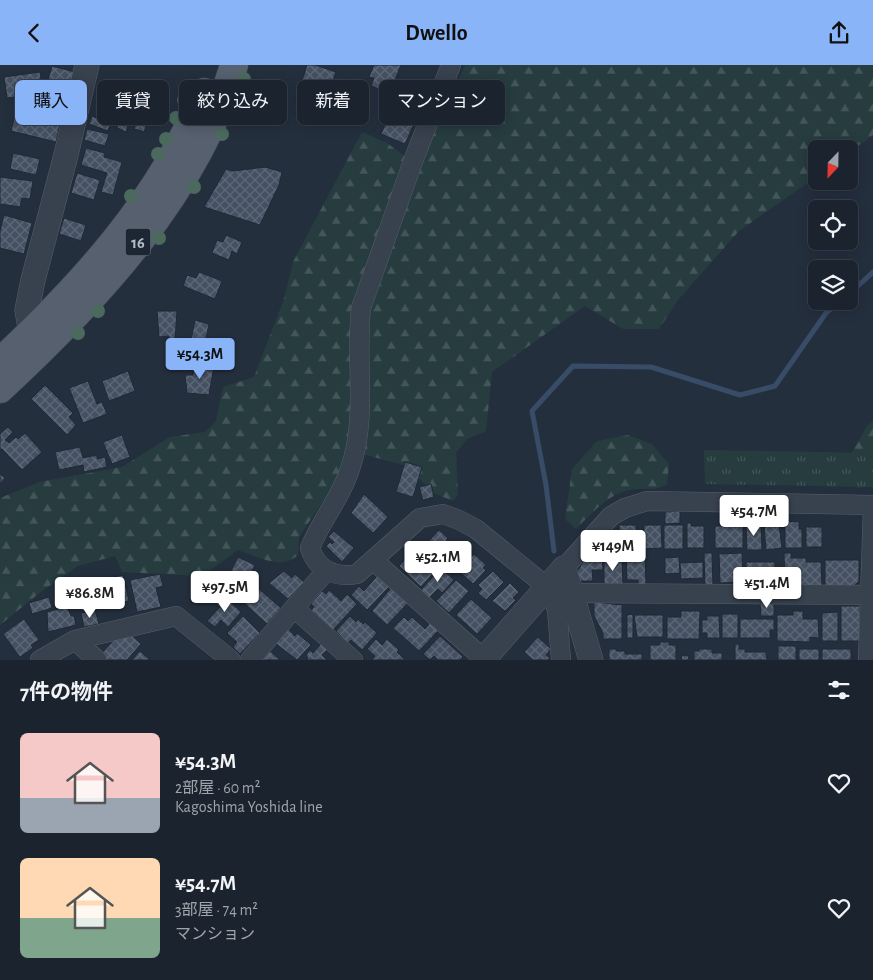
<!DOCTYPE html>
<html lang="ja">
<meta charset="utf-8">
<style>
body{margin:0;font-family:"Alegreya Sans","Noto Sans JP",sans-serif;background:#242b36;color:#f1f3f6;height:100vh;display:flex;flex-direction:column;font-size:19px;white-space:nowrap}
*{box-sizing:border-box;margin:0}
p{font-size:16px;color:#a0a4aa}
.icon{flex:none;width:28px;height:28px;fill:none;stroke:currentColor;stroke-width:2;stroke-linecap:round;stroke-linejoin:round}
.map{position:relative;height:595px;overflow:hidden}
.panel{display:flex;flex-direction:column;background:#1b232e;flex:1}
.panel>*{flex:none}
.guide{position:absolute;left:15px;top:15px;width:500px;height:45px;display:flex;gap:10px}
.needle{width:32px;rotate:202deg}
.fabs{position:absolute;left:808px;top:75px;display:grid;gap:10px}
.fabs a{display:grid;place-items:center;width:50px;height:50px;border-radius:8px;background:#1b232e;box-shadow:0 2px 12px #0003,0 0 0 1px #39404a;font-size:25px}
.price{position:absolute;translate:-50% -42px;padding:0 11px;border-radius:5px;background:#fff;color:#222;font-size:16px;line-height:32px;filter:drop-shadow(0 1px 2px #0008)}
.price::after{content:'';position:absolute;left:50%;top:30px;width:15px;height:11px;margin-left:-8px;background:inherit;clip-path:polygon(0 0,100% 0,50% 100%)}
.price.selected{background:#8ab4f8;color:#111}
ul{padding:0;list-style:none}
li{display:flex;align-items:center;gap:15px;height:125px;padding:0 20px}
li span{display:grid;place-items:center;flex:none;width:140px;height:100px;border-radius:8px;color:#555}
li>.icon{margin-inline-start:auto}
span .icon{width:60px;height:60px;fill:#fffc;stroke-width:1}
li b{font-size:21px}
h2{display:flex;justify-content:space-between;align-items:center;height:60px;padding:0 20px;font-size:21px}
.pill{padding:0 18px;border-radius:8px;background:#1b232e;box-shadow:0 2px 12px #0003,0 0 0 1px #39404a;font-size:18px;line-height:45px}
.pill.selected{background:#8ab4f8;color:#111}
header{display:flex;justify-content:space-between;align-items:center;height:65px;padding:0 20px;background:#8ab4f8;color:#111;font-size:22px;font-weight:700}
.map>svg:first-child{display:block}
.forest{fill:url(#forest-firs)}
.park{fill:url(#park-tufts)}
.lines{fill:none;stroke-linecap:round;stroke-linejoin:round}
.stream{stroke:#394c67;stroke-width:5}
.building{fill:url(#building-cross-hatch);stroke:#1f2835}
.minor-casing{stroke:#565f6c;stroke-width:20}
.tertiary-casing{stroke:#565f6c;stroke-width:25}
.primary-casing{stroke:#414a57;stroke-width:29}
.minor{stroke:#38414e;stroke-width:19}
.tertiary{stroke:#38414e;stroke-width:24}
.primary{stroke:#56606e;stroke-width:28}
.tree{fill:#4b6a5d}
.labels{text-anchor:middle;stroke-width:4;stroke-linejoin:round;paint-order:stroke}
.shield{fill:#1d2633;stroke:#878f9c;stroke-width:1}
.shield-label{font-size:16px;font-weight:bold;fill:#b4bcc9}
</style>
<header><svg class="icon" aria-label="back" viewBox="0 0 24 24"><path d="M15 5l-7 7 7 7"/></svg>Dwello<svg class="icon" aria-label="share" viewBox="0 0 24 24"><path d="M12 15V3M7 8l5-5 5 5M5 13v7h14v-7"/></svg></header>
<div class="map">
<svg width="873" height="595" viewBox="0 0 873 595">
<defs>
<pattern id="forest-firs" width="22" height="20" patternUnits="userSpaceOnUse" patternTransform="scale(1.25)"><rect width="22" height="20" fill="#263c3f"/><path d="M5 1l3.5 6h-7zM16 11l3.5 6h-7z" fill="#435659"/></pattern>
<pattern id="park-tufts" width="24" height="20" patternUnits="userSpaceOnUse" patternTransform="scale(1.25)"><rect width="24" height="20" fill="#263c3f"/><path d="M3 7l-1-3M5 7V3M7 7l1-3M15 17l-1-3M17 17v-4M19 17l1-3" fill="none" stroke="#435659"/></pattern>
<pattern id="building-cross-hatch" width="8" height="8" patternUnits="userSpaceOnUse" patternTransform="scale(1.25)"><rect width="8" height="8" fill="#455162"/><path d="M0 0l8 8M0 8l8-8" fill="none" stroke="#5d6877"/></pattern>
</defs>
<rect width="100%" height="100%" fill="#242f3e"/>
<path class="forest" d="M465,0H873V70L849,88V84H816V112L739,166L678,235L659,264H623L585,241L492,307L486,366L467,374L456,388L458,429L453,436L433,428L407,401L347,385L334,420L299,472L298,490C282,506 256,491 238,485L202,511L122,507L115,491L78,501L42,526L0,560V433L39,417L122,402L170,372L205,367L216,356L223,322L254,312L284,234L293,197L362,67L387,78L419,102Z
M873,356V421L858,423L841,407L867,361Z
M628,370L652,379L669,399L667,419C655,427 642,422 629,425C607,430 591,449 576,464L565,454L572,404L597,376Z"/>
<path class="park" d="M704,385L873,388V422L705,419Z"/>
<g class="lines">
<path class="stream" d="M849,229L873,207
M554,486L546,420L532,346L573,301L651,302L740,330L775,321L826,248L840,236"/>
</g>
<path class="building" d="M307,0H315L336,7L319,57L295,49L298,40L295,38Z
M374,0H401L390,28L371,21L374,13L369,12Z
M52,1L75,7L69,28L46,22Z
M40,7L43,28L7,33L4,12Z
M128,31L141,36L142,32L151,34L148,41L157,44L151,60L147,59L144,67L134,64L137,56L130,54L126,67L117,63Z
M403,36L421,43L405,79L381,69L391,46L397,49Z
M33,39L52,44L50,52L61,55L56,77L11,66L17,42L31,46Z
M104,50L113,52L108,66L89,59L92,51L103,55Z
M87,64L109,69L105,81L84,75Z
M86,83L105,88L104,92L122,97L113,130L101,127L107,108L81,100Z
M13,88L40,94L36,110L10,104Z
M265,102L282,107L279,120L260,160L204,142L226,104L233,106Z
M77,108L100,115L94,135L71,128Z
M0,112L33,116L30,134L22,133L20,142L0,139Z
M4,150L32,158L24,189L0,183V166Z
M64,153L86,160L81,176L59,169Z
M226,170L242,177L237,189L232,186L229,195L212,188L217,175L223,177Z
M199,207L222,216L215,234L183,221L187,210L196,213Z
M157,246H177L175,276H169V271L159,272Z
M195,255L209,259L205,279L191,275Z
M190,282L199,284L197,292L188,290Z
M204,285L215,288L213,296L202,292Z
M194,299L214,301L209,330L187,328L185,310H193Z
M128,306L135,326L109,336L102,316Z
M88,316L97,339L102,337L107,349L83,358L69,323Z
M45,320L73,348L69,352L76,360L67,370L31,334Z
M8,362L13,367L5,375L9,378L16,372L18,374L25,368L42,387L22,405L2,384L0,385V369Z
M122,370L130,392L112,399L103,377Z
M80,382L83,393L97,390V394L105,392L107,402L84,407L83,400L59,405L55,387Z
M405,397L422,402L413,432L396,427Z
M0,409L5,413L0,419Z
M431,419L434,432L423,435L419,422Z
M364,429L388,452L373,468L351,448Z
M680,446V458L665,459V447Z
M785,456L799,457V464H802V483H785Z
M687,458H691V461H704V483H687Z
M779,458L782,483L766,485L764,460Z
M761,459L762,485H747L746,460Z
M619,460H636L637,482H620Z
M644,460H661L662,483L640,484V471H644Z
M664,460H683V484H664Z
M715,461H743V483H715Z
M806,462H822V482H806Z
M439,465L448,473L446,475L454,483L441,497L424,481Z
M334,466L354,483L342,497L326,481L330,477L332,479L334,477L328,472Z
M415,484L432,499L436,495L441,500L421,522L399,501Z
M602,486L603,505H592L593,516H580L577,507L586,492H595V487Z
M466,487L471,492L474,489L486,500L483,503L486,505L473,519L453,501Z
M626,487H645L646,520H638V515H627Z
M704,488H712L713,522H705Z
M742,488L743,517L720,518L719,489Z
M784,488H791V493H806V497H821L822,521H785Z
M238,492L255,500L241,528L224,520Z
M679,492L680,508L665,509V493Z
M622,495L623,519H604V496Z
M825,495H859V516L853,522L825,521Z
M703,497V513L681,514L680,498Z
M746,497H775V503L782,502V520L746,521Z
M441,503L454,515L442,528L438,524L429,533L421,525Z
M284,506L292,513L295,509L304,517L288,534L269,518Z
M493,506L504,517L486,535L478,528L482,524L478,520Z
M160,509L163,521L156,523L161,542L137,547L130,515Z
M123,510L129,536L82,546L76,521Z
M378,510L390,521L367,545L351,530L359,521L364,526Z
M456,515L469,526L449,548L436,536Z
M510,518L519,527L513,533L516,535L505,546L492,536Z
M258,523L281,543L267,559L244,538Z
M391,523L408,538L387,560L372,546Z
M329,525L341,536L347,529L357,539L333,565L311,545L314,542L311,539L322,526L326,529Z
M223,530L241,547L228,562L221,555L215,562L207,556L220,542L216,539Z
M49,532L52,543L32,549L29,538Z
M471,534L492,553L477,569L456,550Z
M594,537L622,540V574H603V568L594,551Z
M760,537H774V551H761Z
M66,538L71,551H74L76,560L48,567L47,547L59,544L58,540Z
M841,541H860V576H841Z
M95,545L99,559L84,562L81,548Z
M681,546H700L699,574H667V552H681Z
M793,546H803V554H818L819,573L810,572V577L777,576V550H793Z
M838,547V576H822V548Z
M633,549V573H627V550Z
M722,549H738V573H722Z
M634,550H663V572H637Z
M243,551L260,568L240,589L233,582L237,577L227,568Z
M350,551L356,557L358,554L363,559L365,557L377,568L362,585L351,575L348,578L336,566Z
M707,551H719L720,573H707V568H702V555H707Z
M404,552L408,556L412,552L425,564L430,558L438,566L419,586L393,563Z
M24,554L39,575L31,580L33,583L20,592L3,569Z
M740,554H774V565H770V573H740Z
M288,564L295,571L297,568L311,580L297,595L275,578Z
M128,567L141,579L127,595H107L101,589L118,571L122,574Z
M440,571L463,592L460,595H438L434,591L430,595L423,589Z
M538,572L551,584L546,590L550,593L548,595H533L524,587Z
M376,574L382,580L387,574L399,585L397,587L405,595H372L375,591L367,584Z
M660,577H669V580H676V595H650V580H660Z
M321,579L328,584L322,590L327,595H306L308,593L306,590L310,585L313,588Z
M735,579H739V584H745V587H766L767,595H735Z
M778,581H796V595H778Z
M268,584L280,595H258Z
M609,584H616V586H625V589H642V595H609Z
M699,584H712V588H722V595H694V586H699Z
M799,584H819V595H799Z
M822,584H851V595H822Z
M140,586L150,595H132Z
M682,590L689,591L688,595H681Z"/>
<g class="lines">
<g class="minor-casing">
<path id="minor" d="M451,0L415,91L361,243C355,296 368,353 350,404C341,433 321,455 310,483C317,505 335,513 357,509L420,453L443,449L459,455L476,464L547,522L557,544L561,595
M373,495L484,594
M564,503L611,451L625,443L647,436L873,440
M326,506L294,543L353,595
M571,528L873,530
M75,575L97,595
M40,595L75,575L176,551L231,595
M250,595L294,543
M868,595L873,440"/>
</g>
<g class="tertiary-casing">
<path id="tertiary" d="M31,268L27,245L33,215L66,90L87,0
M564,503L591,595
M483,595L564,503"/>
</g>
<g class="primary-casing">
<path id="primary" d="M0,297C82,220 162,133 204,27
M0,324C94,237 198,127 234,0"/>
</g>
<use href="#minor" class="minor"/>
<use href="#tertiary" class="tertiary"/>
<use href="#primary" class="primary"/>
</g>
<g class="tree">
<circle cx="244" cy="14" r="7"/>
<circle cx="184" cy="35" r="7"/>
<circle cx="176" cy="53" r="7"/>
<circle cx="222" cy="69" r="7"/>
<circle cx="166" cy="74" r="7"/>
<circle cx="158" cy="89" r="7"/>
<circle cx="194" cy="122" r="7"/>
<circle cx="131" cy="131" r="7"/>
<circle cx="159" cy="173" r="7"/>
<circle cx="98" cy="246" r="7"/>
<circle cx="78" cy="268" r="7"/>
</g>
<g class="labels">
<rect class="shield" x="125.5" y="163.5" width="25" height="27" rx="4"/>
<g class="shield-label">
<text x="138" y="183">16</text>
</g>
</g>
</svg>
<div class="fabs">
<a><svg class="needle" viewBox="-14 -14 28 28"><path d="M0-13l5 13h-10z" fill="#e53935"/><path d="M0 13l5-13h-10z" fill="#a0a4aa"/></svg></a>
<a><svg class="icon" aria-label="locate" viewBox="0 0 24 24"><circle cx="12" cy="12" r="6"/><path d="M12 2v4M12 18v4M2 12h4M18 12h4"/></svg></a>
<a><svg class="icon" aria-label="layers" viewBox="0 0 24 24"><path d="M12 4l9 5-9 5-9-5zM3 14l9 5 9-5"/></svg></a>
</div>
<b class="price selected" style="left:200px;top:315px">¥54.3M</b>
<b class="price" style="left:754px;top:472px">¥54.7M</b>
<b class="price" style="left:613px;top:507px">¥149M</b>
<b class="price" style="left:438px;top:518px">¥52.1M</b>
<b class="price" style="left:767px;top:544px">¥51.4M</b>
<b class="price" style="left:225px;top:548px">¥97.5M</b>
<b class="price" style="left:90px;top:554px">¥86.8M</b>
<div class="guide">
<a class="pill selected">購入</a>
<a class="pill">賃貸</a>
<a class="pill">絞り込み</a>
<a class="pill">新着</a>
<a class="pill">マンション</a>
</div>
</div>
<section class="panel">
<h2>7件の物件<svg class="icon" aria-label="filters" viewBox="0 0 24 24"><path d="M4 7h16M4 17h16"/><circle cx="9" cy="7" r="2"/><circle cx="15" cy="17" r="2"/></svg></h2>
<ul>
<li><span style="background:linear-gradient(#f6c9c9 65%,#9aa5b1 0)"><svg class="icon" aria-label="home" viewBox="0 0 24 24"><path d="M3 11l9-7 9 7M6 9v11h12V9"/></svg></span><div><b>¥54.3M</b><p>2部屋 · 60 m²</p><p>Kagoshima Yoshida line</p></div><svg class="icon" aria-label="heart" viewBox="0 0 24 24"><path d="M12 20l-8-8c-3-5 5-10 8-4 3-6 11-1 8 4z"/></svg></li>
<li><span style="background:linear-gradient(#ffd9b3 60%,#7fa58c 0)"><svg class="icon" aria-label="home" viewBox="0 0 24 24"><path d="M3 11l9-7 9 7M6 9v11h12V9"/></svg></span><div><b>¥54.7M</b><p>3部屋 · 74 m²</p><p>マンション</p></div><svg class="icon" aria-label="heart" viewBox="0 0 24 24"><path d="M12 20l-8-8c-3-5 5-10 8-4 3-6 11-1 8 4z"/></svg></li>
</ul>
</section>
